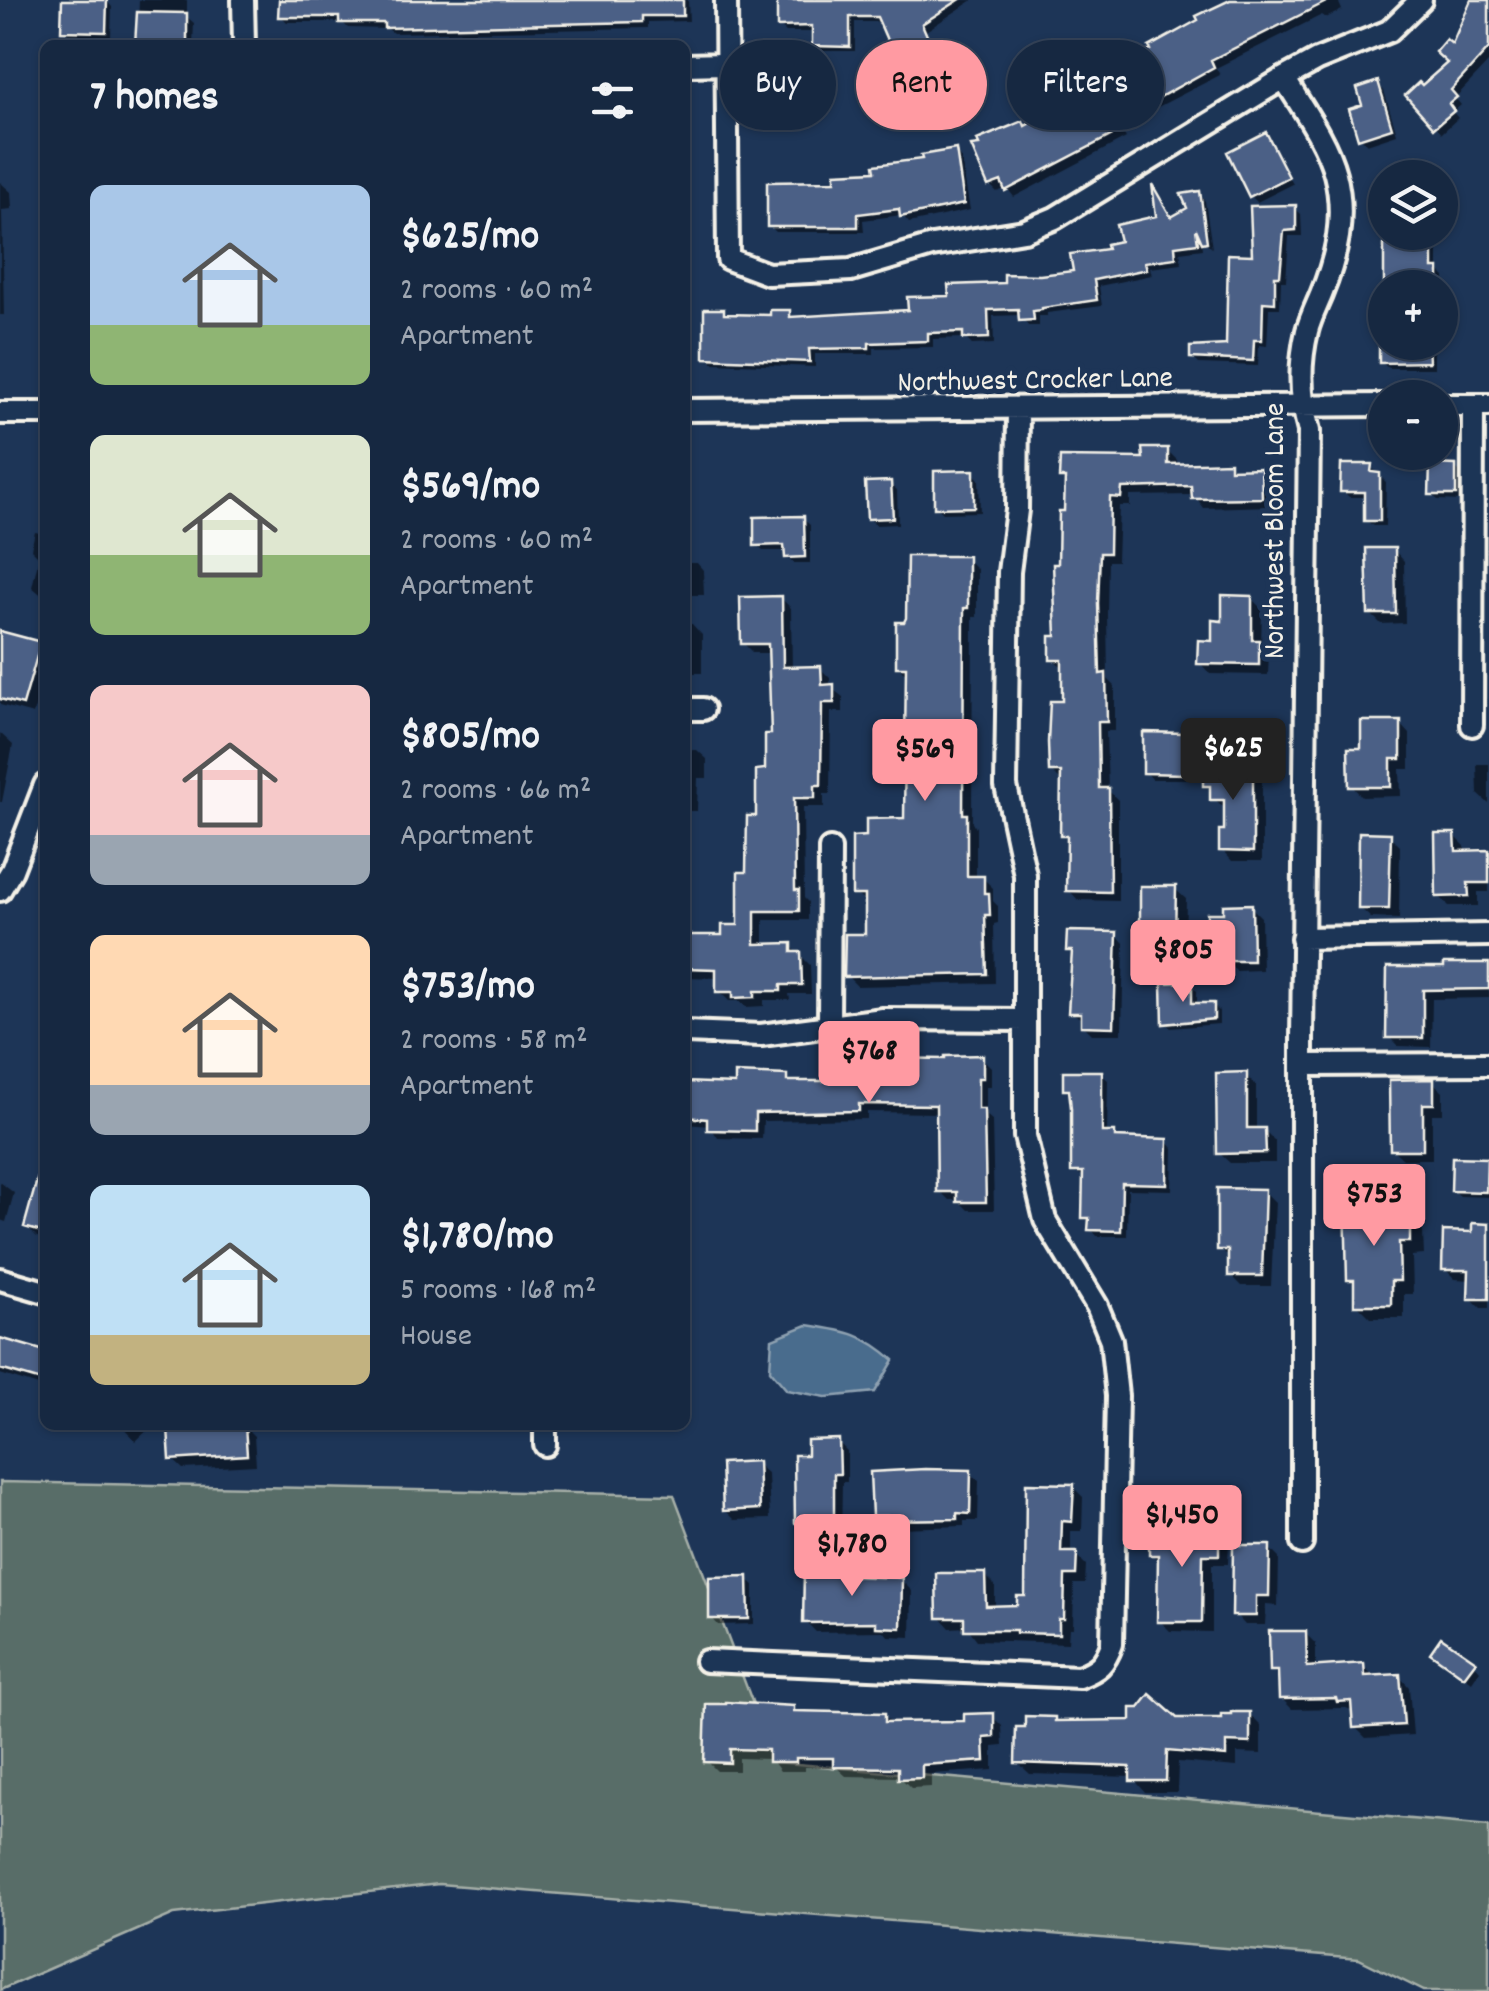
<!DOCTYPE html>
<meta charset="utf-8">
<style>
body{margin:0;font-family:Dekko,sans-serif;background:#23344c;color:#f1f3f6;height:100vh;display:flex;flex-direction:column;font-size:38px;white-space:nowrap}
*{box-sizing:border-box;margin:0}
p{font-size:32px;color:#9ea6b1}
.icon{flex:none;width:55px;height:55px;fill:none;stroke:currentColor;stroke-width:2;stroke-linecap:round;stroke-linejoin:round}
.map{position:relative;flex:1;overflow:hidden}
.side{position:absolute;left:40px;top:40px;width:650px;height:1390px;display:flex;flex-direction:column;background:#162841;border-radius:15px;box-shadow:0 2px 8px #0004,0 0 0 2px #35445a}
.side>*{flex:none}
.banner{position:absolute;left:720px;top:40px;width:618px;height:90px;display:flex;gap:20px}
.tools{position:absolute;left:1368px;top:160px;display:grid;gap:20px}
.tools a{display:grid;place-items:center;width:90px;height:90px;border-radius:50%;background:#162841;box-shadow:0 2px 8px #0004,0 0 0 2px #35445a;font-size:50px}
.price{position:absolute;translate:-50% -85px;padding:0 22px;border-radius:10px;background:#ff9aa2;color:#111;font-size:32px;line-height:65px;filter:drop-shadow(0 2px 5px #0008)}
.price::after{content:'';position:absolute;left:50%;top:60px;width:30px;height:22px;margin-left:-15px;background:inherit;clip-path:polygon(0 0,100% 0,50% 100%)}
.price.active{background:#222;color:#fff}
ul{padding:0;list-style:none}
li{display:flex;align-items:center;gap:30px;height:250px;padding:0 50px}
li span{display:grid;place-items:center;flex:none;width:280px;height:200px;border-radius:15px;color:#555}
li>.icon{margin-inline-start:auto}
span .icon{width:120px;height:120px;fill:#fffc;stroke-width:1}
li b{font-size:42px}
h2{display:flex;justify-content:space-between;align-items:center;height:120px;padding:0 50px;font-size:42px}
.pill{padding:0 35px;border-radius:45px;background:#162841;box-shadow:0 2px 8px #0004,0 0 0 2px #35445a;font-size:35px;line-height:90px}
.pill.active{background:#ff9aa2;color:#111}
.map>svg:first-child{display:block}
.green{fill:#586d68;stroke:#a6afa8;stroke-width:2.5}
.water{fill:#4a6c8d;stroke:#8ea1b1;stroke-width:2.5}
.shadow{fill:#0007}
.building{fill:#4c6086;stroke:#f4f1e8;stroke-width:2.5}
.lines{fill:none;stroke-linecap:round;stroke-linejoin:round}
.minor-casing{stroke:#f4f1e8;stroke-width:28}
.minor{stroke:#1d3557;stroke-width:20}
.labels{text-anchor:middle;stroke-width:10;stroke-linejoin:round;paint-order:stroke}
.street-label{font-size:30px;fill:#f4f1e8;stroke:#1d3557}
</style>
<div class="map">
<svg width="1489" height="1991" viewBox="0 0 1489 1991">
<rect width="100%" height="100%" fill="#1d3557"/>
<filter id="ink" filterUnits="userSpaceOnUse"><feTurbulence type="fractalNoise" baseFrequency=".01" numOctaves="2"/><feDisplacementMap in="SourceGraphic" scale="20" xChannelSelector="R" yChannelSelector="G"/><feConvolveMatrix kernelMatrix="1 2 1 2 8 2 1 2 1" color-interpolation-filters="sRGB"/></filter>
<g filter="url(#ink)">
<path class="green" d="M0,1482L674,1495L775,1762L1489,1826V1991H1424L1359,1959L439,1884L174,1914L0,1990Z"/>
<path class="water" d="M807,1325C846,1331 864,1333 894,1360L875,1392L826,1397L787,1390L770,1370L772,1339Z"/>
<path class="shadow" d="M64,0H106L112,7L111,37L70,36L64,30Z
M139,0H187V17L194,23L193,45H137Z
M281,0H688L689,21L648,22V28L393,33L388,29L348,28L342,22H287L281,16Z
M779,0H973L926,31L932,44L901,59L882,22H855V51H821L815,45V32H786L780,26Z
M1232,0H1344L1339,3L1342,10L1326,18L1322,15L1216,68L1220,75L1150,111L1140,97L1110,111L1126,138L1014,197L1007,188L997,192L990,185L1026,128Z
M1474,0H1489V62L1455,98L1461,105L1453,112L1458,118L1442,133L1436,126L1422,89L1450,63L1453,49Z
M815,71L821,77L822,113H803V125H784L778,118V98L770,90Z
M1378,84L1384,91L1397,134L1367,144L1360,137L1365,107Z
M685,117L689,121L685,234Z
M1266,135L1293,184L1257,202L1251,196Z
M955,152L961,158L970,210L909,223L902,215L863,220L864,232H776L770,226L838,183Z
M0,182L11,192L12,209L2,210L4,315H0Z
M1155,191L1173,219L1190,210L1199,194L1205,201L1212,248L1202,239L1203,249L1180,252L1182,264L1150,268L1152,275L1099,286L1102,306L1047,313V316H1039V326H1028L1021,315L993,316L994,344L972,345L965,338L933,339V347L874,348V354H815V367L713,363L707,356L723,312L728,317L773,318L789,313L796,319L910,312L1007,286L1075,273L1159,218Z
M1440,201L1447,207V242H1438V270L1445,277V290L1387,288L1386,240L1382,235V218H1385V232H1440Z
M1295,208L1301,214L1302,236H1289L1286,281H1281L1280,308H1269L1267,346L1259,345L1258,366L1199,364L1192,357L1228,347L1254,257Z
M1386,342H1434V368H1388L1381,362Z
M1167,450L1177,460V466L1230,465L1236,471H1260L1270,480L1271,506L1204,508L1194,495L1130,496V506H1119L1117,561H1108L1107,614L1108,679L1115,686V731H1106L1108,790L1118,800V901L1078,900L1069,890L1070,841L1063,834L1061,781L1051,771L1065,704L1064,668L1052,659L1058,639L1060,566L1067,514V483L1062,477L1145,461Z
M1371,467L1386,482L1385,526H1373L1366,520L1367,497H1349L1343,491Z
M1455,467L1462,474L1461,501L1438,500L1431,494Z
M973,473L979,479L980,512L943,513L937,507Z
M890,484L897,490L898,524L876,525L869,518Z
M803,519L810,525V563H794L787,557V551H763L757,545Z
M35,532L45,534V598L32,587L39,557L31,549Z
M1394,550L1404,561L1405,623L1381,624L1370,613Z
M967,559L977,569V617H973L972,823L976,827V878H983L993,888V901L998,906V923L994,924L995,983L857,986L847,976L867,937V903L855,894L869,839L907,820L908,676L898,666L905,625Z
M685,563H697L703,570L704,595H689L685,591Z
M781,598L791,608L792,670L820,668L830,678V687L843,697V712H831L830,794H824V807H803L804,898L808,902V920H764V947L791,946L810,965L811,994H789L790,1000H764V1006L746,1007L740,1001H729L719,991V978L685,977V928L696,937H725L740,927L774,736L771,653H753L743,643Z
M1251,598L1262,609L1261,646L1269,653L1268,675L1210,674L1200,663L1224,623Z
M685,624H692L702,635V673H685Z
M0,643L40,644L45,650V673L33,714L0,705Z
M1400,723L1410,734V769H1400L1401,796L1362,797L1352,786L1364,750Z
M0,733L13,745L2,802H0Z
M1185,735L1192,742L1191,779H1152L1146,772Z
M685,750H697L707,759V778H698L697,811H685Z
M1477,764H1489V804L1478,794Z
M1252,767L1262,777V861H1232L1222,850L1226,833V809L1213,798V792L1206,785Z
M1454,835L1465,846V853L1489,852V892H1478V906H1449L1439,896Z
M1390,836L1400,846L1399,919L1371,918L1360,908Z
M1175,889L1186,899L1185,951H1152L1142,940Z
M1251,907L1261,917L1262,970L1236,971L1225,960V947H1220L1210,937L1225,915Z
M1116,934L1124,943L1122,1034H1092L1083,1025V1020L1071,1012L1074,955L1069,950Z
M1489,965V998L1432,999L1431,1047L1398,1046L1389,1037L1390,969Z
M1191,985L1197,991V1005H1213L1219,1011V1024L1171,1028L1165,1023Z
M982,1058L991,1067V1086H986V1115L992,1120L994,1210H968L958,1200H949L940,1191L939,1113L867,1112V1119L763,1121L762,1139L718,1138L710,1126L685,1124V1085L737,1086L786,1077L792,1083L825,1084L889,1067Z
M1101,1074L1108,1080L1107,1135H1114L1119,1140L1167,1141L1173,1148L1172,1190L1128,1189L1127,1236H1097L1091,1229V1223L1084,1216L1085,1177L1073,1171L1072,1096L1065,1089Z
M1246,1075L1256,1085V1130H1264L1275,1141V1163H1230L1219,1153Z
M1433,1082L1443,1092V1114H1432V1159H1403L1392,1149Z
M1486,1161L1489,1164V1197L1460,1196L1453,1190Z
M0,1182L14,1193L6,1222L0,1220Z
M1264,1191L1275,1202L1271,1286H1241L1230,1275L1231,1259L1220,1248Z
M45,1202V1239L37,1237L27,1227Z
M1397,1202L1423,1232L1424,1255L1412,1256L1413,1294H1404V1318H1371L1357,1304V1287L1349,1279Z
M1489,1226V1308H1481L1471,1298V1280L1455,1279L1445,1269L1474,1235Z
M0,1341L45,1353V1388L0,1374Z
M121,1425H153L136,1441Z
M617,1425H663V1431L622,1430Z
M244,1426L254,1436L256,1465L183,1469L172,1459Z
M838,1442L847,1451V1482H842L841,1548H813L804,1539V1529L797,1522L810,1457Z
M757,1464L768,1474L770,1519L735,1520L725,1510Z
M970,1473L979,1481L978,1521H964V1526L898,1528L894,1523L883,1524L874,1515Z
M1073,1487L1083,1497L1082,1531H1071V1555H1076L1086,1565L1085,1584H1074L1073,1628H1069L1068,1643L977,1640L967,1627L950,1628L940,1617L984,1575L995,1586V1608H1019L1028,1598Z
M1218,1531L1229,1541L1228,1564H1212V1632L1170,1631L1160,1621L1161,1563L1152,1554Z
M1269,1548L1279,1558L1278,1606L1266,1605L1265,1625H1245L1235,1614Z
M845,1574L850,1579L901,1580L912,1591L911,1637L888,1636L884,1631L816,1632L806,1622Z
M747,1579L754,1585V1624L718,1625L712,1618Z
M1305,1633L1316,1644V1669L1363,1666L1374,1676H1399L1409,1687L1413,1735L1366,1738L1355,1727L1354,1711L1346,1708L1292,1709L1281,1698V1678L1273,1670Z
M1440,1659L1474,1663L1480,1670L1472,1682Z
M793,1708L799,1714L884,1715L893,1724H967L992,1716L1002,1726L1003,1746L993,1747V1770L931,1774V1787L911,1788L900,1777L846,1776L836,1767H805V1771H780L771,1759L739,1758V1771H717L707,1761Z
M1249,1714L1261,1726V1754L1237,1753V1767L1178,1762L1177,1792H1145L1132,1777L1030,1774L1017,1762L1054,1719L1058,1723L1223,1721Z"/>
<path class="building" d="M62,0H107L106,32L61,31Z
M279,0H683V16H642V22L384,28V23H339V17H278Z
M777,0H959L922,24L928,38L893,54L877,17H850V47L812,46V26L777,27Z
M1230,0H1330L1211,60L1214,67L1158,98L1141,105L1134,90L1104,103L1120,131L1005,191L1001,181L988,186L971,146L979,145L977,140L1023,121L1025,126L1062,106L1061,104L1108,76L1106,70L1151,50L1149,47L1198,20L1196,16Z
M1471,0H1489V48L1451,90L1457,97L1449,104L1454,111L1434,128L1405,95L1419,82L1422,85L1447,63L1435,52L1446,39L1452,44Z
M137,12L187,13V45H135Z
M816,68L817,107L798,108V119H775V91H767V69Z
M1378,81L1392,128L1358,139L1349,109L1362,105L1357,88Z
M1266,132L1289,177L1249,197L1227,152Z
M956,149L964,204L900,217L899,209L858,214V227H767V182L835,181V173L875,171L874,165L922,159L921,155Z
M1152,184L1171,217L1187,208L1181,194L1200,191L1207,242L1202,243L1196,229L1198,243L1175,246L1176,258L1145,262L1147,269L1094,280L1097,300L1042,308V310L1033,311L1034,320L1019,321L1018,309L988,310L989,338L963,339V332L928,333V341L869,343V348L809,349L810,362L704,358V309H724V314L770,315V310H790V317L908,310L907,297L949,296L948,285L1004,283V274L1040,275L1073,271L1070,254L1107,249L1106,244L1120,241L1116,225L1156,216Z
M1296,205V230L1284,231L1280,276H1275V303L1263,302L1262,340H1254L1253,361L1190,358V347L1226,345L1228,254L1252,255L1250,206Z
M1384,232H1433V268H1439V285H1433V288H1384Z
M1379,342H1428L1429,362L1379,363Z
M1142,448H1168V464L1230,462V469L1261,468L1262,498L1192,499L1191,486L1122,488L1121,498L1110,497L1109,553H1100L1098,603L1100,674L1106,673L1107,722H1098L1099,788H1109L1110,892L1066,891L1067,836H1060L1061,772H1049L1048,742L1050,701H1062V660H1050V636H1056L1053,564H1058L1059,511H1064L1065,478H1059L1060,457L1143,458Z
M1341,464H1372L1371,472L1380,473V521H1364V492H1340Z
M1430,464L1456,465V495H1429Z
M974,470V507L934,508V471Z
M891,481L893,518L867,519L865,482Z
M804,516L805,557L785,558L784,545L754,546V517Z
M1366,548H1395L1396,614H1368Z
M907,556H968V608H964L963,814H967V876H984V893H989L990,915H985L987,974L844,977L845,934H865V895H852V837L866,836V819L904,818L906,667H896V622H904L906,618Z
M1222,595L1252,596V640H1259V665L1197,664L1198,640L1212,641V620L1222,621Z
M782,596L783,667L821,666L822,685L834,684V703H822L821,785H815V798H794L795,890H799V911H755V944L792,943V952H801L802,985H781V991H755V997L733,998V992H716V969L685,968V935H722V925H738V872H746L747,816H756V770L765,769V734H771L768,644H741L740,597Z
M0,631L41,642L23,705L0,699Z
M1361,721H1401V759H1391V787H1349L1348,748H1361Z
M1143,732L1186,733V774L1143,773Z
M1203,764H1253V852L1219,851V830H1224V800H1210V786H1203Z
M1359,832L1391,833L1389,909H1358Z
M1435,833H1455L1456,851L1489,850V883H1468L1469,896L1436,897Z
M1140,886H1176L1175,942L1140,941Z
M1252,904L1253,961H1223L1222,937L1207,938V913H1223V905Z
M1067,931L1117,932L1114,1027L1081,1026V1013H1068L1072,951H1066Z
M1444,963H1489V989L1423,990V1038H1386L1387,967H1444Z
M1192,982V1003H1214V1019L1163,1024L1162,983Z
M983,1055V1078H978V1109H984L986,1202H957V1192H937L936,1105L859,1104V1111L755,1113V1131L707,1130V1119L685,1117V1082L735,1084V1073L787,1075V1081H823V1063L886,1064V1058L945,1059V1056Z
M1063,1071H1102V1132H1115V1137L1168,1139L1167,1184L1122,1183L1121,1231L1088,1230L1089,1218H1082L1083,1172H1071V1108L1069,1090H1063Z
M1247,1072V1128H1265L1266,1153L1217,1154L1216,1073Z
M1434,1079V1104H1423V1150H1390L1389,1080Z
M1452,1157L1487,1158L1486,1192L1451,1191Z
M40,1169L45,1170V1233L24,1227Z
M1217,1188L1265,1189L1262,1276H1228V1250H1217Z
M1398,1200V1215H1410V1242H1399L1400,1281H1391V1305H1354V1280H1347L1345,1201Z
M1472,1223L1489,1224V1299H1468L1469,1270H1442L1443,1231L1472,1232Z
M0,1338L45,1351V1382L0,1369Z
M245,1425L247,1455L170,1460L168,1428Z
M839,1439L840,1474H834V1541L802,1540V1524L795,1523L794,1455H807V1440Z
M758,1461L760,1509L723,1511L721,1463Z
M925,1469L971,1470L970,1514L957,1513V1519L887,1520V1516H872L870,1472Z
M1026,1483L1074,1484L1072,1522L1062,1521L1061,1552H1077L1076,1575H1065L1064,1619H1059V1634L1016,1633V1630H964V1618H937L936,1573H985L986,1606L1017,1605V1596H1025Z
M1149,1528H1219V1555H1203L1202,1622H1157L1158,1555H1149Z
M1233,1545H1270L1269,1596H1256V1616H1232Z
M804,1571H846V1576L902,1578L901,1628L876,1627V1622L803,1623Z
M748,1576L749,1619H709V1577Z
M1269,1631H1306L1307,1667L1364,1663L1365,1676L1400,1674L1404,1725L1353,1728L1351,1701L1337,1702L1336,1698L1279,1699L1278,1671H1270Z
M1441,1637L1476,1661L1464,1677L1430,1653Z
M1150,1694L1177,1718H1221V1714H1231V1712H1250V1743L1226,1742V1756L1167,1751L1166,1781H1130V1767L1015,1763L1016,1727H1025V1716L1055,1717V1721L1131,1720V1708H1139Z
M726,1702L794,1706V1711L885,1713V1722L964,1721V1714L994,1713V1737L984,1738L985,1761L922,1765V1778L898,1779V1768L833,1767V1758H796V1762H768V1750L730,1749V1763L704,1762L706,1704H726Z"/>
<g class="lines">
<g class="minor-casing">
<path id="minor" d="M243,0L244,45
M726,0L728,259L768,274L851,270L932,246L1024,231L1055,218L1284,78L1317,60L1389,31L1421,0
M685,65L725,64
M1284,78C1302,108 1326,140 1335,174C1346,216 1337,256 1321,295C1316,307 1310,319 1307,331C1299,364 1300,399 1309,431L1302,1040V1543
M1440,405H1489
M685,410L1385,405
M0,413H45
M685,709H703
M1472,725L1473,405
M0,890L12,870L45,785
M1302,938L1489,935
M829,1025L830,849
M685,1032L761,1035L883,1019L1024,1020
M1302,1065L1489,1064
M0,1279L45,1292
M545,1425V1445
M706,1661L1079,1677C1098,1670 1105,1664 1112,1644L1117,1396L1111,1340L1097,1306L1045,1220L1025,1136V875L1006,786L1009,572L1017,510L1018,409"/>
</g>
<use href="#minor" class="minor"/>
</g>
</g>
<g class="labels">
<g class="street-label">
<text transform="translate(1035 378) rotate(-1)" y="10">Northwest Crocker Lane</text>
<text transform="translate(1273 531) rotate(-90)" y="10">Northwest Bloom Lane</text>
</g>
</g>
</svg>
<div class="tools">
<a><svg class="icon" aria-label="layers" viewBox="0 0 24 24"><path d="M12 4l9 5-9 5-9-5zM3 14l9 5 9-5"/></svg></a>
<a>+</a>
<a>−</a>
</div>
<b class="price active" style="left:1233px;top:803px">$625</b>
<b class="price" style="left:925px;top:804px">$569</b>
<b class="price" style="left:1183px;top:1005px">$805</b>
<b class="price" style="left:869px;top:1106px">$768</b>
<b class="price" style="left:1374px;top:1249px">$753</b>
<b class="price" style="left:1182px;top:1570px">$1,450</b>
<b class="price" style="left:852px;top:1599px">$1,780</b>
<div class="banner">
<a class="pill">Buy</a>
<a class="pill active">Rent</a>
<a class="pill">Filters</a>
</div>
<section class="side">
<h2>7 homes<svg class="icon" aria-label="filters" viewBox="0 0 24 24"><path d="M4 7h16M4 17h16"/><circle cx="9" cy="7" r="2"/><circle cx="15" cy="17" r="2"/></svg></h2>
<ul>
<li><span style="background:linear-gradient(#a9c7e8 70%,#8fb573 0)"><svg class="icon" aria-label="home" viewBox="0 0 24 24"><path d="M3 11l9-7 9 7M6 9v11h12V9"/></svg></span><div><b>$625/mo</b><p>2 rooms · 60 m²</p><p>Apartment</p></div></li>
<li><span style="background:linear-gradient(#dfe7d0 60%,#8fb573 0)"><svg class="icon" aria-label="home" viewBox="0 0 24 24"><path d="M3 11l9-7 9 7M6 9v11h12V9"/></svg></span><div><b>$569/mo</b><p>2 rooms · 60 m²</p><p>Apartment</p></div></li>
<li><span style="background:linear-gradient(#f6c9c9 75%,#9aa5b1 0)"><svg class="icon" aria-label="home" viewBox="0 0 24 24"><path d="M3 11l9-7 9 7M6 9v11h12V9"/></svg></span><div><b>$805/mo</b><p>2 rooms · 66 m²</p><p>Apartment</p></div></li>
<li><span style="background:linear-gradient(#ffd9b3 75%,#9aa5b1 0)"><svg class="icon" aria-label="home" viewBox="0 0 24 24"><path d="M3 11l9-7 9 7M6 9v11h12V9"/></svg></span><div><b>$753/mo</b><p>2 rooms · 58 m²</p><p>Apartment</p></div></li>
<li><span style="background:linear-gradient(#bfe0f5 75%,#c2b280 0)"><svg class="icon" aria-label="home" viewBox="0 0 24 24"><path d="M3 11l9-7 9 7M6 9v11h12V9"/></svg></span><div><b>$1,780/mo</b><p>5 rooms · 168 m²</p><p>House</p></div></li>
</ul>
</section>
</div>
